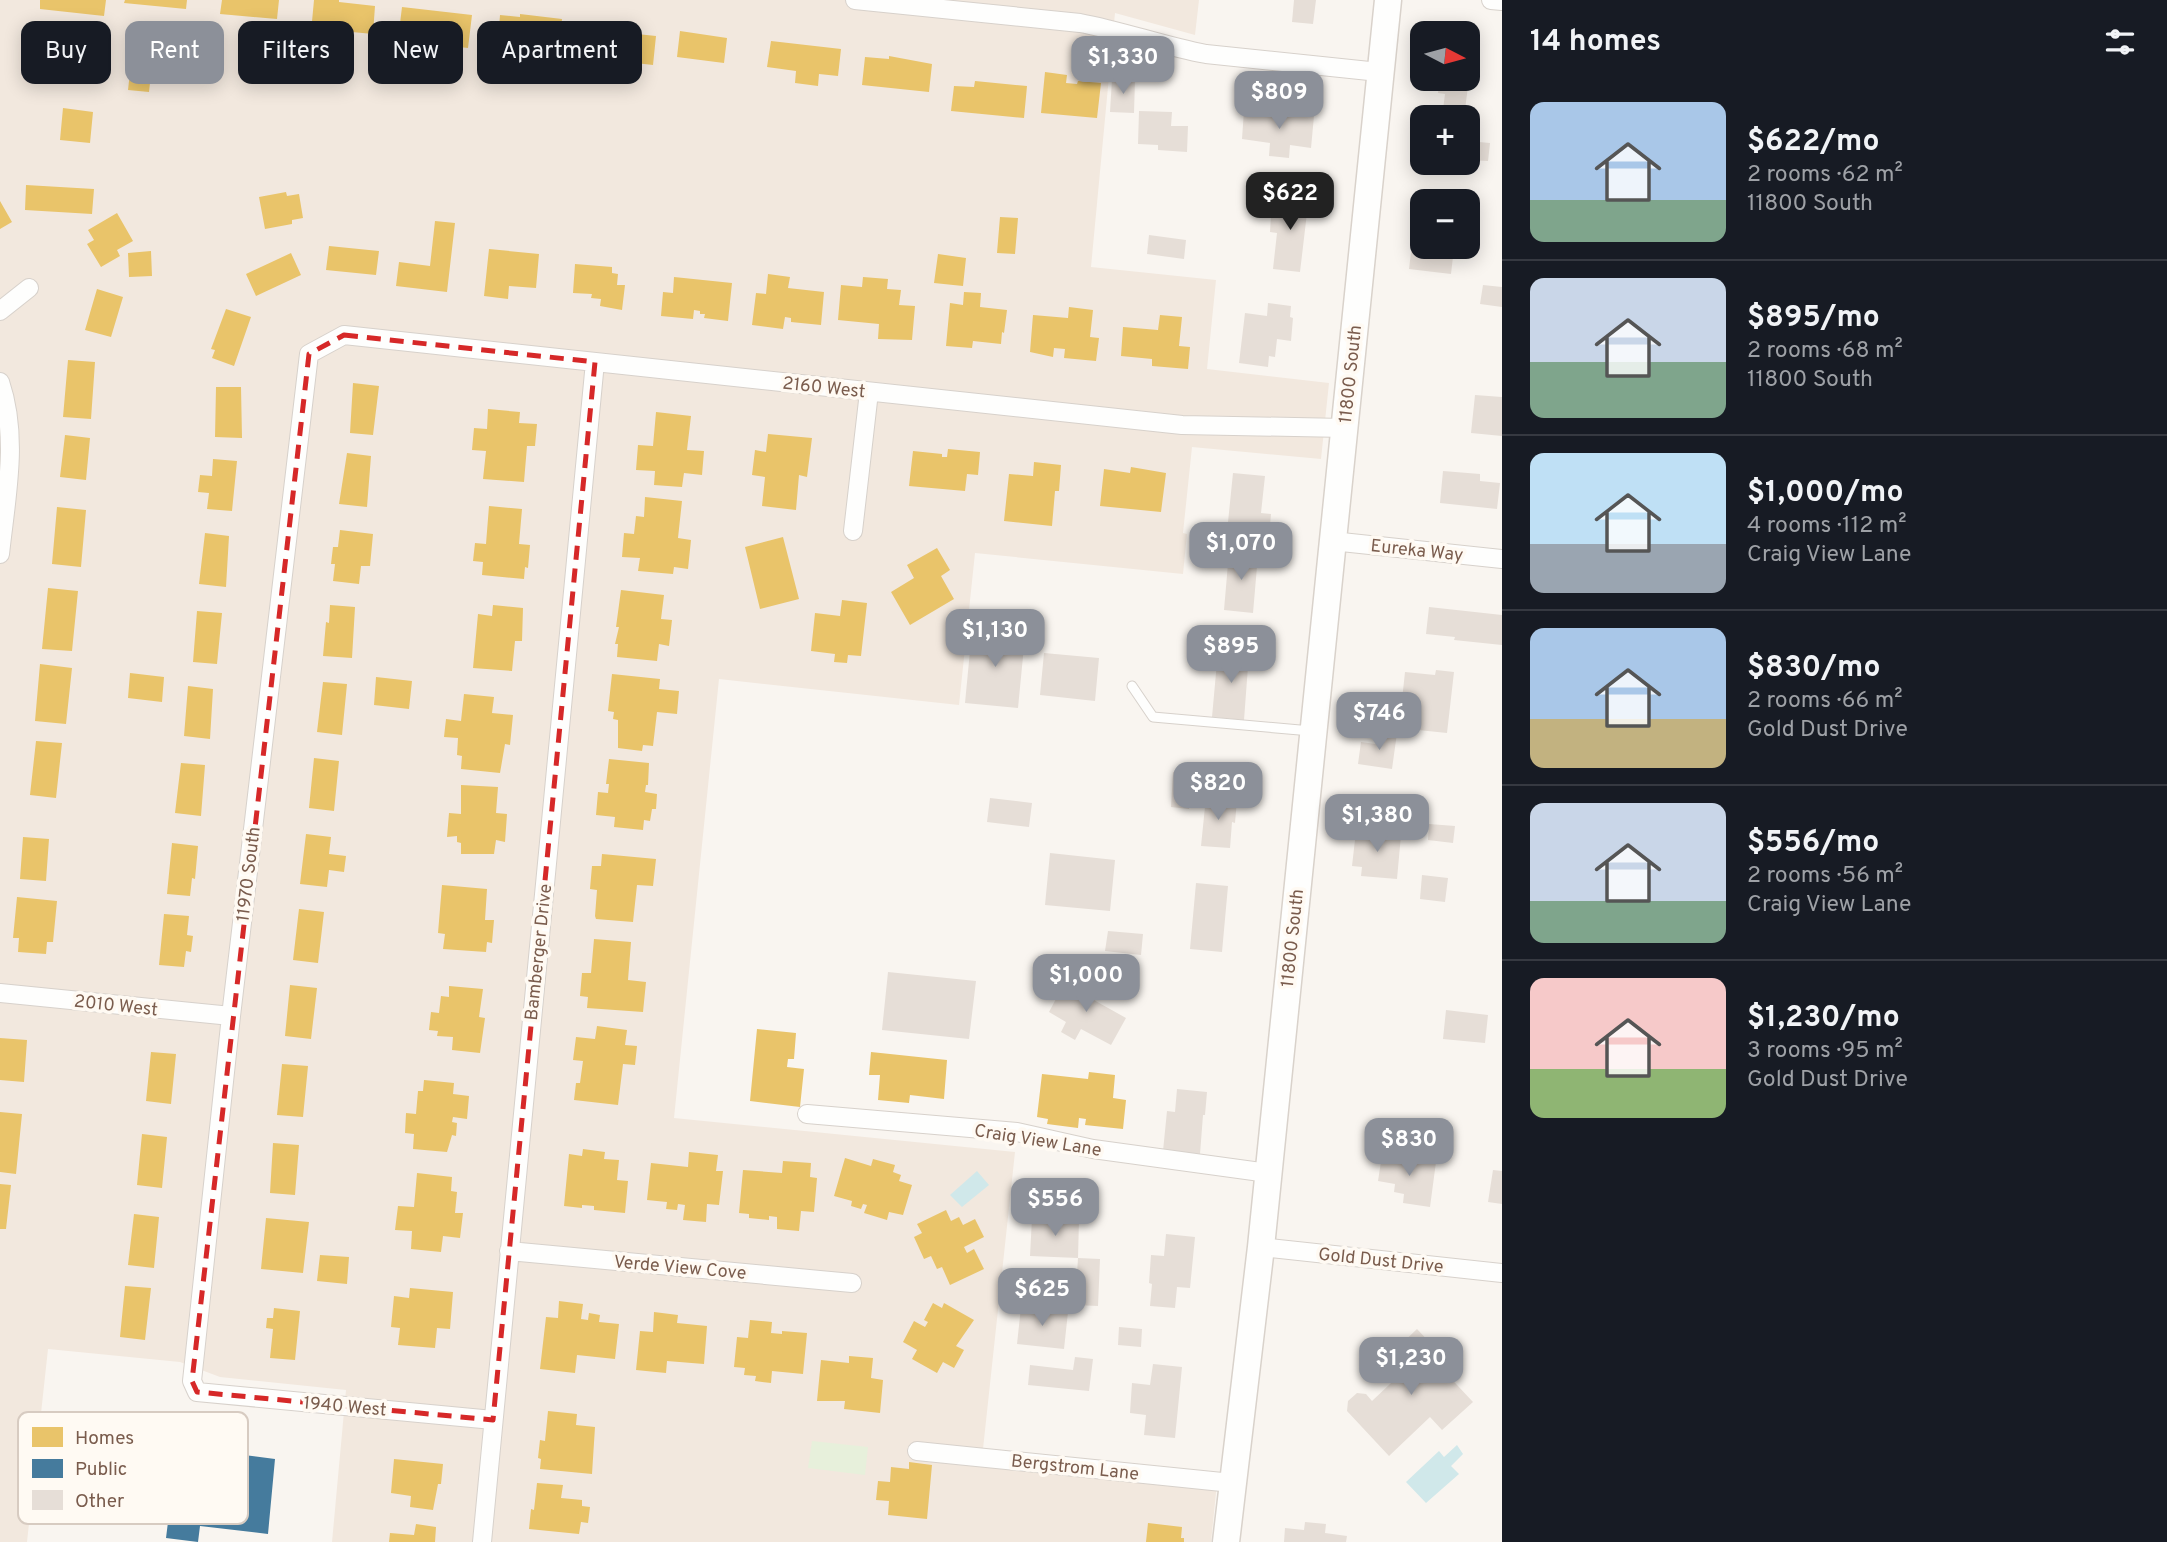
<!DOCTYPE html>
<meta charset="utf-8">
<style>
body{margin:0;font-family:Overpass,sans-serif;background:#242831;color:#f1f3f6;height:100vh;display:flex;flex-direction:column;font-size:26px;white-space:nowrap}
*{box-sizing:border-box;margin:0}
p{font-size:23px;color:#9ea1a6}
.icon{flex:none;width:38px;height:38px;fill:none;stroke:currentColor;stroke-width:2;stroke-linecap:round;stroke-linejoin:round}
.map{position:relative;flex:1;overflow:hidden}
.side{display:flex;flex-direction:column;background:#171b24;width:665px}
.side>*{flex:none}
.top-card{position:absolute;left:21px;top:21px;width:665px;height:63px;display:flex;gap:14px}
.needle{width:46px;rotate:96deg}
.controls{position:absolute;left:1410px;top:21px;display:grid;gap:14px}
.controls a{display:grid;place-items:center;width:70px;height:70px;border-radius:14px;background:#171b24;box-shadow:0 4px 18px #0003;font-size:35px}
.price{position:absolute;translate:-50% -60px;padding:0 16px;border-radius:14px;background:#8c9099;color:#fff;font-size:23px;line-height:46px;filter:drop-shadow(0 2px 4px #0008)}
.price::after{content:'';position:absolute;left:50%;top:42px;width:21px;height:16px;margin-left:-10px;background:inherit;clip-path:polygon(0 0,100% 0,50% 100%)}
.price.selected{background:#222;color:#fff}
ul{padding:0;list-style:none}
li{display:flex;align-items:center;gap:21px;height:175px;padding:0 28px}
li+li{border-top:2px solid #363941}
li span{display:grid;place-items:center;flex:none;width:196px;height:140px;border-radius:14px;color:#555}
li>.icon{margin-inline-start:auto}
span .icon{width:84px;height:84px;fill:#fffc;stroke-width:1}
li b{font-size:30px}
h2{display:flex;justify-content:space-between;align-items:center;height:84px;padding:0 28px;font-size:30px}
.pill{padding:0 24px;border-radius:14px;background:#171b24;box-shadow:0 4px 18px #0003;font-size:24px;line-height:63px}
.pill.selected{background:#8c9099;color:#fff}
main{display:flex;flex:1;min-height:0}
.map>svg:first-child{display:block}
.residential{fill:#f2e8de}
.green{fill:#e7f0db}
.water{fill:#d0e8ea}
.homes{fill:#e9c46a}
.public{fill:#457b9d}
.building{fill:#e6ded7}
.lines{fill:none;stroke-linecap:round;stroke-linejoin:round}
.service-casing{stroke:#d7d1cb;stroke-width:11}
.minor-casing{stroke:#d7d1cb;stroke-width:20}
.secondary-casing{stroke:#d9d2cb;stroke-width:29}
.service{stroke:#fefefd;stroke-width:9}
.minor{stroke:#fefefd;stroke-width:18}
.secondary{stroke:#fefefd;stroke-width:26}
.marked{fill:none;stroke:#d62828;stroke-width:5;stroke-dasharray:14 9;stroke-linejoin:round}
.labels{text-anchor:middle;stroke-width:7;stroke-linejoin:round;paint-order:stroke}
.street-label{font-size:18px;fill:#7a5c4d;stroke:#fffaf3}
.key{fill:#fffaf3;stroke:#d7cbc1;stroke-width:2}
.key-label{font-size:19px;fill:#7a5c4d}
</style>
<main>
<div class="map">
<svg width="1502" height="1542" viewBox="0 0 1502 1542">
<rect width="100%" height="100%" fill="#f9f5f0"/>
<path class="residential" d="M0,0H1199L1195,35L1115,13L1091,267L1216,280L1207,369L1329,383L1321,459L1192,447L1183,533L1187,534L1183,574L975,553L959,705L719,679L674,1118L1015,1152L983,1449L1218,1473L1211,1542H332L346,1390L220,1377L180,1362L48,1349L27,1542H0Z"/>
<path class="green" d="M812,1441L868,1447L865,1475L808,1468Z"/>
<path class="water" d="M977,1171L989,1185L962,1207L950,1195Z
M1457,1445L1463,1454L1451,1466L1459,1474L1426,1503L1406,1482L1439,1451L1444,1457Z"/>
<path class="homes" d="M40,0H106L104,16L40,9Z
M125,0H187L186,9L124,3Z
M222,0H279L277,19L220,14Z
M314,0H339V2L375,6L373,34L331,30L330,45L310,43Z
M402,7L472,15L468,48L398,40Z
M520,14L562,19L559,48L498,41L500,15L520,17Z
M594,22L619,25L618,32L656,36L653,65L591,58Z
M680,31L727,38L724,63L677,57Z
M771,41L841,49L838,76L819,74L818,86L795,83L796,71L767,67Z
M889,56L932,64L929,92L862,85L865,57L889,59Z
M131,63L152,65L149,92L128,90Z
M1045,72L1067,75L1066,83L1077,84L1078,81L1101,83L1097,118L1041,113Z
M975,81L1027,86L1024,118L951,111L954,86L974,87Z
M63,108L93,112L90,143L60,140Z
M26,185L94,189L92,214L25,210Z
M286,192L287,196L299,194L303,218L292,220V224L265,229L259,197Z
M0,201L12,222L0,229Z
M117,213L133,241L117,250L120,256L101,267L87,244L94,240L88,230Z
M1000,217L1018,218L1015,254L997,253Z
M435,221L455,223L447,292L396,286L399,262L430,266Z
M329,246L379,251L376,275L326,270Z
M489,249L539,254L536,288L509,286L508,299L484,296Z
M151,251L152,276L129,277L128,253Z
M291,253L301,275L256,296L246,274Z
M938,254L966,258L963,286L934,283Z
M575,264L612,267V273L618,274L617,285H625L622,310L600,306L601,299L591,298L592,294L573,293Z
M768,274L790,277L788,288L824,292L821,325L791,322V318L785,317L783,329L752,325L756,293L766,294Z
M674,277L732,283L728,321L704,318L705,314H700V311L694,310L693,319L661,316L663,292L673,293Z
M863,277L888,279L887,289L901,290L899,305L915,306L912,340L878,339L879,324L838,320L841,285L862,287Z
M97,289L123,297L111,337L85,330Z
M964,292L981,293L980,307L1007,310L1004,333L1002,332L1001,344L973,341L972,348L946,346L950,303L963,305Z
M1069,307L1093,310L1090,337L1099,338L1096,361L1064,358L1065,349L1054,348L1053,357L1030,352L1033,315L1068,318Z
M226,309L251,317L234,366L212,358L215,350L211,349Z
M1160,315L1182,317L1179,346L1190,347L1188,369L1152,366V359L1121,356L1123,327L1158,330Z
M68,360L95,362L91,419L63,417Z
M353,383L379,386L373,435L350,433Z
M216,387H241L242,438L215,437Z
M488,409L520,412L519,423L537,424L535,446H527L524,482L483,479L486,451L472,450L474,428L487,429Z
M656,412L691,416L687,450L704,451L702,475L684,473L682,487L654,485L655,471L636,470L638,445L653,446Z
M768,434L812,438L807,477L799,475L796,510L762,506L765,477L752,475L755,450L766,452Z
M65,435L90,438L86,480L60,477Z
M948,449L980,452L978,475L967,474L965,491L909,486L913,451L942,454V457H947Z
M347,453L371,456L367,507L339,504Z
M213,459L237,461L232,511L207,509L209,493L198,492L200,475L212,476Z
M1034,462L1061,465L1059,491H1055L1052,526L1004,521L1009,474L1033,476Z
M1131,467L1166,473L1161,512L1100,506L1104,469L1130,473Z
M645,497L682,501L678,538L691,540L688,569L674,567L673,574L638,571L640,558L622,557L624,533L634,534L636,516L644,517Z
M489,506L522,509L519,544L530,545L528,568L525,567L524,579L482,575L483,562L473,561L475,543L486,544Z
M57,507L86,510L81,567L52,564Z
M340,530L373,534L370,566H361L359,584L333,581L335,564H331L333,547H338Z
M205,533L229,536L226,587L199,584Z
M783,537L799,599L760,609L745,547Z
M937,548L950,570L941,576L954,599L910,625L891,592L914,578L907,565Z
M48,588L78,591L72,651L42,649Z
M621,590L664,595L661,619L672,620L669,646L659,644L657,661L617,657L618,644H615L619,627H616Z
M842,600L867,603L861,656L848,655L847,663L834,662L835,654L811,651L815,613L840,616Z
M330,605L355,607L352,658L323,656L326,622L329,623Z
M493,605L523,608L522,641H515L512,671L473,668L478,614L492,616Z
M197,611L222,613L217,664L193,662Z
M40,664L72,668L66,724L35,721Z
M130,673L164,677L162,702L128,698Z
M612,674L660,679L659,689L679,691L677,714L657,712L653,746L643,745L642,751L618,748V720L613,719L614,712L608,711Z
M376,677L412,681L409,709L374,705Z
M323,682L347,684L342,735L317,732Z
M188,686L213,689L210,739L184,736Z
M464,694L494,697L492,713L513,715L510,745L505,744L500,773L461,769L462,756L457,755L458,738L444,737L446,719L461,721Z
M36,741L62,743L56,798L30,795Z
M314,758L339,761L334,811L309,808Z
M609,759L649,763L648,785H646L645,792L657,794L656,809H652L650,821L644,820L643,830L614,827L615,817L596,815L598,792L608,793L609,784H606Z
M181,763L205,765L201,816L175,813Z
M461,785L498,787L496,813L507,814L505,842L496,840L494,854H461V843L457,842V836L447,837L449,813L461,814Z
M306,834L331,837L329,854L346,856L344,872L329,870L327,887L300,884Z
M23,837L49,839L46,881L20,879Z
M172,843L198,846L195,879L192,878L190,896L167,894Z
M602,854L656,859L653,886L637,885L633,922L596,919L595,916L597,890L590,889L592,866H601Z
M442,885L487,889L485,920H494L492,943L487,942L486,952L443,949L445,934L438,933Z
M17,897L57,901L53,942H47L46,954L18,952L19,938H13Z
M299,909L324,912L318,963L293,960Z
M164,914L189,916L187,935L193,936L191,952L186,951L184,967L159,965Z
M594,939L631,942L628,980L646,982L643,1012L587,1008L588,997L580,996L582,973H591Z
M290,985L317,988L311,1039L285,1036Z
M449,986L483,989L479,1017L485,1018L480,1053L452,1050L453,1037L437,1036L438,1031L429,1030L431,1012L439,1013L441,996L449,997Z
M597,1026L627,1030L625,1045L637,1046L635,1065L623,1064L618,1105L574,1100L576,1083H580L583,1061L573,1060L576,1037L595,1039Z
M757,1029L796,1033L794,1059H788L787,1067L804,1069L800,1107L750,1101Z
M0,1038L27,1040L24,1082L0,1080Z
M151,1052L176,1054L171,1104L146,1101Z
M871,1052L947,1060L944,1099L910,1095L909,1103L878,1100L880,1075H869Z
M282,1064L308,1066L303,1117L277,1115Z
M1089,1072L1115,1075L1113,1098L1126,1100L1123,1129L1085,1125L1086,1119L1079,1118L1078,1128L1047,1124L1048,1119L1037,1117L1042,1074L1088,1079Z
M424,1080L454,1083L453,1094L469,1096L467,1119L453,1117L452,1122L457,1123L456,1136L452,1135L447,1152L413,1149L414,1134L405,1133L406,1113L416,1114L418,1091H423Z
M0,1112L22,1114L16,1174L0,1172Z
M142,1134L167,1137L162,1188L137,1185Z
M273,1143L299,1145L295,1195L270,1193Z
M583,1149L605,1152L604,1159L619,1160L617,1180L628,1181L625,1213L594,1210V1206L582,1205V1208L564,1206L569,1154L582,1156Z
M689,1152L718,1155L716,1171H723L719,1205L707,1204L706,1222L683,1220L685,1205L678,1204L677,1210L666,1209L667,1202L647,1200L651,1163L688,1167Z
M845,1158L871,1166L873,1159L895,1165L893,1172L901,1175L899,1181L912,1185L903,1215L889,1212L887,1220L864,1213L867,1205L863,1204L861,1209L851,1206L852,1201L834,1196Z
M783,1161L811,1163L810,1177L817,1178L814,1212L801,1211L799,1231L777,1229V1217L769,1216V1220L749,1218V1214L739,1213L743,1170L782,1173Z
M417,1173L452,1177L451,1191L457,1192L455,1213H463L460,1238L443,1236L441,1252L411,1249L412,1231L395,1230L398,1206L414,1207Z
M0,1184L11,1185L6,1229H0Z
M946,1210L951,1221L959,1217L963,1225L975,1219L984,1237L964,1247L967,1253L974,1249L984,1269L950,1285L942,1267L937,1269L931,1256L924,1259L914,1237L922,1233L917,1224Z
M134,1214L159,1217L154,1268L128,1265Z
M266,1218L309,1222L303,1273L261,1269Z
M320,1255L349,1257L347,1284L317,1281Z
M125,1286L151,1288L145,1340L120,1337Z
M410,1288L453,1292L450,1329L437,1328L435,1348L398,1345L400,1328L391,1327L394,1296L409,1298Z
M559,1301L583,1304L581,1319L588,1320L589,1313L600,1315L599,1322L619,1324L615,1359L577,1355L575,1373L540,1369L546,1317L558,1318Z
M933,1303L942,1308L944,1303L974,1320L956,1346L964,1350L954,1368L943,1362L937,1373L912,1359L917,1350L903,1342L914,1321L925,1327L928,1322L924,1320Z
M274,1308L300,1311L295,1360L270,1358L273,1329L266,1328L267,1318H273Z
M654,1312L678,1315L677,1323L707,1326L704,1364L667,1361L666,1373L636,1370L640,1331L653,1332Z
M750,1320L772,1322L771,1333L782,1334V1331L807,1333L803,1374L772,1371L771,1383L755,1381L756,1376L744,1375L745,1368L734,1367L737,1337L748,1338Z
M849,1356L873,1358L871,1378L883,1380L880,1413L844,1409L845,1401H817L821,1360L849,1363Z
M548,1411L577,1414L576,1425L595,1427L592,1474L540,1469L541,1459L538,1458L540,1440L545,1441Z
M394,1459L443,1464L441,1484H438L433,1510L410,1507L411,1496L391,1493Z
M909,1462L932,1465L927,1519L888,1515L889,1501L876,1500L878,1481L890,1482L891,1467L909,1469Z
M537,1483L563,1485L561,1498L582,1500V1506L590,1507L588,1523L581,1522L579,1534L529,1529L531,1509L534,1510Z
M1148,1523L1182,1527L1181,1538H1184V1542H1146Z
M416,1524L436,1527L435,1542H389L390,1533L414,1535Z"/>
<path class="public" d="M175,1428L216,1433L213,1451L275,1459L268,1534L200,1526L198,1542L166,1538L168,1522L84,1513L92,1442L172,1451Z"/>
<path class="building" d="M1294,0H1316L1313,24L1292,22Z
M1112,79L1135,80L1134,113L1110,112Z
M1440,79H1469L1464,117H1442L1445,94L1438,93Z
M1244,110L1274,114V112L1314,116L1311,148L1290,145L1289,158L1269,156L1270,143L1242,139Z
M1139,111L1172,112L1171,126H1188L1187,152L1158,150V145L1138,144Z
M1468,141L1490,143L1488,161L1468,160Z
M1424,163H1459V171L1424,168Z
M1281,193L1309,196L1300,272L1273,269L1277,233L1270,232L1271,216H1278Z
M1149,235L1186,240L1184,259L1147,254Z
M1412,244L1423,245V247L1454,248L1451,274L1409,269Z
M1483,285L1502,287V307L1480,304Z
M1268,303L1291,306L1290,317L1293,318L1291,341L1277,339L1275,357L1269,356L1268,367L1239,363L1245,313L1267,316Z
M1475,395L1502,397V436L1471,433Z
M1443,471L1480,474V481L1500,483L1497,509L1440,503Z
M1233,473L1265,476L1261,513L1271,514L1269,536L1227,532Z
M1229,552L1258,555L1253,613L1224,610Z
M1429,607L1502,615V645L1454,640L1455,637L1426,634Z
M972,630L1025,636L1018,708L965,703Z
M1218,651L1249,653L1244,720L1212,717Z
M1044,653L1099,658L1095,701L1040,695Z
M1436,670L1454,672L1447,733L1399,728L1405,672L1435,675Z
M1385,731L1397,733L1392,769L1358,764L1361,742L1383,745Z
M1173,772L1201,774L1199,798H1190L1189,809L1171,807Z
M1206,797L1237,800L1235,823L1232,822L1230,848L1201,846Z
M990,798L1032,803L1029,827L987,822Z
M1429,824L1455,826L1453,843L1428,840Z
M1356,831L1401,835L1397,879L1361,876L1362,867L1352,866Z
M1050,853L1115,860L1110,911L1045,905Z
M1422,875L1448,878L1445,902L1420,899Z
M1196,883L1228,886L1222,952L1190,949Z
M1108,931L1143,934L1141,955L1105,951Z
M888,972L976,981L969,1039L882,1030Z
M1066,980L1094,995L1092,999L1126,1018L1111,1045L1081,1029L1075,1040L1061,1032L1066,1022L1049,1012Z
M1446,1010L1488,1015L1485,1043L1443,1039Z
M1177,1089L1207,1092L1205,1115H1203L1200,1154L1163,1151L1167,1111L1175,1112Z
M1382,1155L1436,1162L1430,1207L1403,1203L1404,1194L1394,1192L1395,1184L1378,1181Z
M1493,1170L1502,1171V1204L1488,1202Z
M1032,1218L1079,1220L1078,1258L1030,1256Z
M1166,1234L1195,1237L1190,1288L1177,1287L1175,1308L1150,1306L1152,1284L1149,1283L1151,1255L1164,1256Z
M1078,1258L1100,1259L1098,1306L1075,1305Z
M1021,1307L1068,1312L1064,1349L1017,1344Z
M1119,1327L1142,1329L1141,1347L1118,1345Z
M1417,1329L1449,1363L1442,1369L1473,1402L1442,1430L1430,1417L1389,1456L1347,1411L1348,1401L1357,1393L1366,1394L1372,1401L1408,1367L1394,1351Z
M1075,1357L1093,1359L1089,1391L1028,1385L1030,1365L1073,1370Z
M1153,1364L1182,1367L1175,1438L1144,1435L1146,1415L1130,1413L1132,1383L1150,1385Z
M1305,1522L1326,1524L1325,1533L1347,1536L1346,1542H1284L1285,1528L1304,1530Z"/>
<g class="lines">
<g class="service-casing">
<path id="service" d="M1132,686L1153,717L1311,731"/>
</g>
<g class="minor-casing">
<path id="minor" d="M855,0L1080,23C1123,31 1163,46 1206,54L1379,72
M1491,0L1502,1
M0,311L29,288
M0,382C19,438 6,497 0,554
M853,531L869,392
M1332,541L1502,559
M0,993L231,1016
M807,1114L1017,1132L1093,1149L1268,1173
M1261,1247L1502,1273
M509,1251L852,1283
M493,1420L197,1392L192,1381L231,1016L309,354L344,335L1182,425L1345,428
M917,1451L1232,1483
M482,1542L595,362"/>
</g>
<g class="secondary-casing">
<path id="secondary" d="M1226,1542L1261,1247L1388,0"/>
</g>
<use href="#service" class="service"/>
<use href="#minor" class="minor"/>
<use href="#secondary" class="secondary"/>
</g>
<path class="marked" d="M344,335L595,362L493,1420L197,1392L192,1381L309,354Z"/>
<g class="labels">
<g class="street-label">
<text transform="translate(1350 374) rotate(-84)" y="6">11800 South</text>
<text transform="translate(824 387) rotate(6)" y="6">2160 West</text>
<text transform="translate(1417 550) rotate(6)" y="6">Eureka Way</text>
<text transform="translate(248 874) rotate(-83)" y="6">11970 South</text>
<text transform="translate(1292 938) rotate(-84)" y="6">11800 South</text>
<text transform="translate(538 952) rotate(-84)" y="6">Bamberger Drive</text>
<text transform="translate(116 1005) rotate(6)" y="6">2010 West</text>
<text transform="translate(1038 1140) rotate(9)" y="6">Craig View Lane</text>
<text transform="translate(1381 1260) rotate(6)" y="6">Gold Dust Drive</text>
<text transform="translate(680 1267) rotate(5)" y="6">Verde View Cove</text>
<text transform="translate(345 1406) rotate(5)" y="6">1940 West</text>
<text transform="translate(1075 1467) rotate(6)" y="6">Bergstrom Lane</text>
</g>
</g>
<rect x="18" y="1412" width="230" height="112" rx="10" class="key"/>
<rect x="32" y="1427" width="31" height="20" fill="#e9c46a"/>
<rect x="32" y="1459" width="31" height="19" fill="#457b9d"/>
<rect x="32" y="1490" width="31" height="20" fill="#e6ded7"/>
<g class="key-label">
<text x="75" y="1444">Homes</text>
<text x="75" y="1475">Public</text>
<text x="75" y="1507">Other</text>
</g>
</svg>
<div class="controls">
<a><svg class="needle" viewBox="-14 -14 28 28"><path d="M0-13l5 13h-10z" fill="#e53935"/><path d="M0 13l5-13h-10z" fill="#9ea1a6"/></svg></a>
<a>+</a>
<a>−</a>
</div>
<b class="price" style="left:1123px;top:96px">$1,330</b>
<b class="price" style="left:1279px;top:131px">$809</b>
<b class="price selected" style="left:1290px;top:232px">$622</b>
<b class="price" style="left:1241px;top:582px">$1,070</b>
<b class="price" style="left:995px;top:669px">$1,130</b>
<b class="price" style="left:1231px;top:685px">$895</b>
<b class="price" style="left:1379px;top:752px">$746</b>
<b class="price" style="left:1218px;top:822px">$820</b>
<b class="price" style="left:1377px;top:854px">$1,380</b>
<b class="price" style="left:1086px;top:1014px">$1,000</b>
<b class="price" style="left:1409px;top:1178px">$830</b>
<b class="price" style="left:1055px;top:1238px">$556</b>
<b class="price" style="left:1042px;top:1328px">$625</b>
<b class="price" style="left:1411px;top:1397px">$1,230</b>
<div class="top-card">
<a class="pill">Buy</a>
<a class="pill selected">Rent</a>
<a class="pill">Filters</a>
<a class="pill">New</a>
<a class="pill">Apartment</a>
</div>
</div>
<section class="side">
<h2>14 homes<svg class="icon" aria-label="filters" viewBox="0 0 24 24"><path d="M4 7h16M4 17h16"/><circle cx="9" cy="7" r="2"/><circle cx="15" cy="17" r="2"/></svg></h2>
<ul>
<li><span style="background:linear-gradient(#a9c7e8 70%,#7fa58c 0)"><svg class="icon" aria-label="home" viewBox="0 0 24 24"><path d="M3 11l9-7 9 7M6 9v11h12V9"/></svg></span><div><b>$622/mo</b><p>2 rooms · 62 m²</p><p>11800 South</p></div></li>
<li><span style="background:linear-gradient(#c9d6e8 60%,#7fa58c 0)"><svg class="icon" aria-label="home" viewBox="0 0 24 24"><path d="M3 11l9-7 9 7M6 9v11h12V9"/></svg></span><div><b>$895/mo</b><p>2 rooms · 68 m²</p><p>11800 South</p></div></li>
<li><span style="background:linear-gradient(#bfe0f5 65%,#9aa5b1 0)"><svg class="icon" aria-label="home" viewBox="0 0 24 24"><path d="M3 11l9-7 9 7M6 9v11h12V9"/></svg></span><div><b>$1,000/mo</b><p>4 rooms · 112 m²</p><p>Craig View Lane</p></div></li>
<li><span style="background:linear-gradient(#a9c7e8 65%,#c2b280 0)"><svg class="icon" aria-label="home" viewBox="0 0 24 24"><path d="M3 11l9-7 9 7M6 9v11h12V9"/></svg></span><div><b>$830/mo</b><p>2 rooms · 66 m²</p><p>Gold Dust Drive</p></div></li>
<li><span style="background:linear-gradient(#c9d6e8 70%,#7fa58c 0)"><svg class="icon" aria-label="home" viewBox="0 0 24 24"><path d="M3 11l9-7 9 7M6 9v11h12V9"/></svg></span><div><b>$556/mo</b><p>2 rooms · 56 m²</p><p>Craig View Lane</p></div></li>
<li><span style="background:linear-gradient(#f6c9c9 65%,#8fb573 0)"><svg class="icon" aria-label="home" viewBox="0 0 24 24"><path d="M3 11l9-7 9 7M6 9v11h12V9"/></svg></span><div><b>$1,230/mo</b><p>3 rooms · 95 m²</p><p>Gold Dust Drive</p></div></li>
</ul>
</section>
</main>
